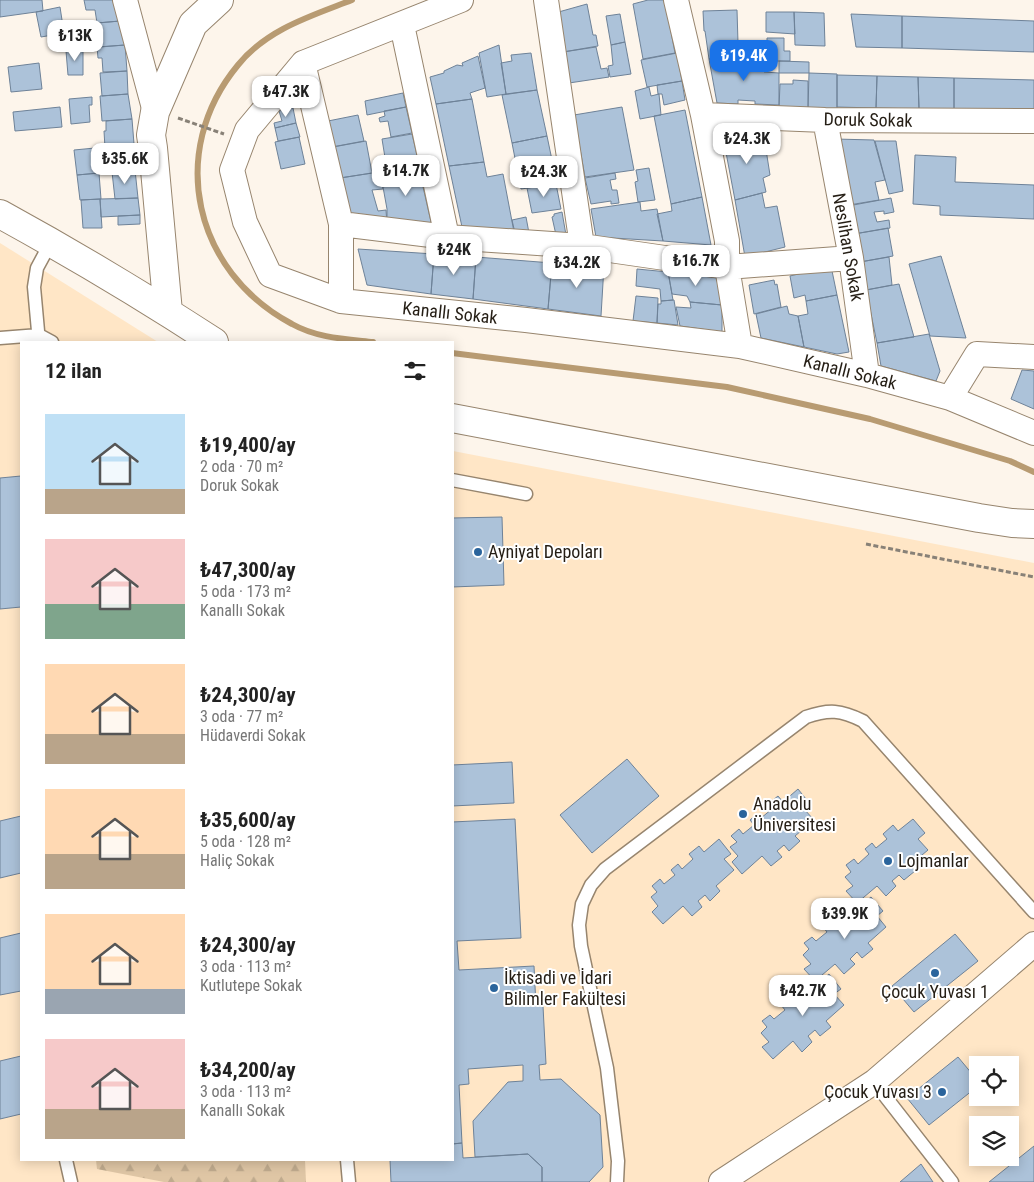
<!DOCTYPE html>
<html lang="tr">
<meta charset="utf-8">
<style>
body{margin:0;font-family:"Roboto Condensed",sans-serif;background:#f6f6f6;color:#222;height:100vh;display:flex;flex-direction:column;font-size:19px;white-space:nowrap}
*{box-sizing:border-box;margin:0}
p{font-size:16px;color:#767676}
.icon{flex:none;width:28px;height:28px;fill:none;stroke:currentColor;stroke-width:2;stroke-linecap:round;stroke-linejoin:round}
.map{position:relative;flex:1;overflow:hidden}
.panel{position:absolute;left:20px;top:341px;width:434px;height:820px;display:flex;flex-direction:column;background:#fff;border-radius:0px;box-shadow:0 2px 12px #0003}
.panel>*{flex:none}
.fabs{position:absolute;left:969px;top:1056px;display:grid;gap:10px}
.fabs a{display:grid;place-items:center;width:50px;height:50px;border-radius:0px;background:#fff;box-shadow:0 2px 12px #0003;font-size:25px}
.price{position:absolute;translate:-50% -42px;padding:0 11px;border-radius:10px;background:#fff;color:#222;font-size:16px;line-height:32px;filter:drop-shadow(0 1px 2px #0008)}
.price::after{content:'';position:absolute;left:50%;top:30px;width:15px;height:11px;margin-left:-8px;background:inherit;clip-path:polygon(0 0,100% 0,50% 100%)}
.price.active{background:#1a73e8;color:#fff}
ul{padding:0;list-style:none}
li{display:flex;align-items:center;gap:15px;height:125px;padding:0 25px}
li span{display:grid;place-items:center;flex:none;width:140px;height:100px;border-radius:0px;color:#555}
li>.icon{margin-inline-start:auto}
span .icon{width:60px;height:60px;fill:#fffc;stroke-width:1}
li b{font-size:21px}
h2{display:flex;justify-content:space-between;align-items:center;height:60px;padding:0 25px;font-size:21px}
.map>svg:first-child{display:block}
.built{fill:#ffe6c6;fill-rule:evenodd}
.forest{fill:url(#forest-firs)}
.lines{fill:none;stroke-linecap:round;stroke-linejoin:round}
.stream{stroke:#b89b72;stroke-width:6}
.building{fill:#acc2d9;stroke:#6e8298}
.lane-casing{stroke:#97856e;stroke-width:15}
.street-casing{stroke:#97856e;stroke-width:26}
.secondary-casing{stroke:#97856e;stroke-width:30}
.path{stroke:#888177;stroke-width:3;stroke-dasharray:5 2.5;stroke-linecap:butt}
.lane{stroke:#fff;stroke-width:12}
.street{stroke:#fff;stroke-width:24}
.secondary{stroke:#fff;stroke-width:28}
.poi-dot{fill:#2a649c;stroke:#fff;stroke-width:2}
.labels{text-anchor:middle;stroke-width:4;stroke-linejoin:round;paint-order:stroke}
.street-label{font-size:18px;fill:#251e15;stroke:#fff}
.poi-label{font-size:18px;fill:#251e15;stroke:#fff;text-anchor:start}
</style>
<div class="map">
<svg width="1034" height="1182" viewBox="0 0 1034 1182">
<defs>
<pattern id="forest-firs" width="22" height="20" patternUnits="userSpaceOnUse" patternTransform="scale(1.25)"><rect width="22" height="20" fill="#dfc6a5"/><path d="M5 1l3.5 6h-7zM16 11l3.5 6h-7z" fill="#bfaa8d"/></pattern>
</defs>
<rect width="100%" height="100%" fill="#fdf5eb"/>
<path class="built" d="M0,243L158,342H21V1160H452L453,451L1034,563V1182H0ZM978,1065H1010V1098H978ZM978,1125H1010V1158H978Z"/>
<path class="forest" d="M96,1160H305L306,1182H164L97,1169Z"/>
<g class="lines">
<path class="stream" d="M352,0C311,16 267,29 238,65C166,152 194,272 292,324C317,338 345,339 373,342
M452,353L727,387L870,419L1010,461L1034,472"/>
</g>
<path class="building" d="M0,0H42L43,11L0,17Z
M84,0H118L120,21L97,23L95,10H86Z
M648,0H665L675,53L643,59L633,4Z
M587,4L593,35H596L598,46L563,52L555,13Z
M60,7L64,33L41,37L36,12Z
M737,10L738,43H731V59H709L705,31H704L703,11Z
M766,12H794L795,34L766,32Z
M794,12L824,13L825,46L795,45Z
M620,14L625,42L611,45L606,16Z
M851,14L902,16V48L856,47Z
M902,16L1034,21V52L902,48Z
M120,21L125,45L100,47L97,23Z
M82,24L83,49L66,51L62,25Z
M767,38H784V51H790V61H767Z
M625,42L631,74L610,77L608,66L613,65L611,45Z
M125,45L127,71L103,72L102,58H98L97,47Z
M499,45L506,94L487,97L479,53Z
M596,47L601,69L607,68L609,77L569,83L563,52Z
M83,49V75H68L66,51Z
M531,53L537,90L506,94L501,63L512,61L511,55Z
M677,53L682,81L647,87L641,60Z
M478,56L485,88L470,93L472,99L436,104L430,77L444,73V71L457,65L463,66L462,63Z
M709,59L764,60V72L779,73V105L755,104V101L738,100V104L717,103Z
M779,61L809,62V73H779Z
M39,63L42,89L11,92L8,67Z
M127,71L128,94L102,96L100,73Z
M809,73L837,74V112L808,111Z
M837,75L877,76L876,108L837,107Z
M877,76L918,77L919,109L876,108Z
M918,77L954,78V110L919,109Z
M954,78L1034,80V112L954,110Z
M793,80L808,81V109L779,108L780,84H793Z
M682,81L685,100L664,105L662,94H658L657,85Z
M649,87L651,96L659,94L661,115L640,119L635,91Z
M537,90L547,136L512,143L502,95Z
M403,93L406,107L367,115L365,101Z
M128,94L132,119L102,121L100,96Z
M92,97V105H89L90,122L71,124L69,99Z
M472,99L484,162L449,166L436,104Z
M60,107L62,127L15,131L13,112Z
M406,107L412,133L391,137L388,121L380,122L379,118L385,116L384,111Z
M622,107L634,170L585,177L574,115Z
M293,108L296,123L275,128L274,123L282,121L279,111Z
M685,110L702,197L671,204L654,116Z
M358,115L364,141L332,147L328,121Z
M132,119L134,144L105,148L104,131H106V121Z
M296,123L300,137L278,141L275,128Z
M412,134L419,164L387,170L382,139Z
M547,136L557,184L521,189L512,143Z
M731,136L764,137L770,175L763,178L766,192L735,200L724,142Z
M299,137L305,164L281,169L275,142Z
M835,139L874,140L885,180L875,182L879,200L849,205Z
M366,141L372,173L340,178L333,147Z
M875,141H896L903,191L889,194Z
M95,148L99,173L77,175L74,150Z
M915,155L956,157L955,182L1034,185V219L940,215V206L913,204Z
M484,162L487,177L503,174L514,232L462,227L449,166Z
M418,165L431,222L429,225L387,222V209L383,187L392,185L391,182L389,183L387,170Z
M649,168L655,200L638,202L635,182L638,181L636,170Z
M135,170L138,198L115,199L112,172Z
M379,172L383,189L372,190L378,211L386,210L387,224L349,218L340,178Z
M99,173L101,199L80,200L77,175Z
M615,173L616,179L610,180L612,190H617L619,203L611,204V201L591,204L585,178Z
M556,184L561,209L532,213L527,188Z
M762,193L765,208L777,206L785,247L745,257L735,200Z
M702,197L711,245L663,241L657,214L672,211L671,204Z
M138,198L140,215L101,217L100,199Z
M891,198L894,212L884,214V211L874,212L877,222L889,220L890,228L854,234L848,206Z
M100,199L102,228H83L81,200Z
M640,202L641,211L657,209L663,241L596,237L591,209Z
M562,212L566,235H556L552,217L554,216V214Z
M140,215V224L118,225V216Z
M526,217L529,233H515L512,220Z
M888,228L893,256L860,262L854,234Z
M358,249L434,254L431,294L367,285Z
M434,254L476,257L473,299L431,294Z
M941,256L966,338L930,336L909,264Z
M476,257L552,263L548,309L473,299Z
M889,257L892,285L866,290L860,262Z
M552,263L604,266L601,316L548,309Z
M831,266L837,295L806,301L805,295L794,298L790,276Z
M637,269L668,272L673,300L661,301L660,289L636,286Z
M668,271L716,275L722,305L690,302L687,296L672,294Z
M774,280L775,285L777,284L781,307L754,314L749,285Z
M899,284L914,337L877,343L866,290Z
M837,295L849,352L837,354L804,347L798,316L808,314L806,301Z
M636,296L658,298L657,323L633,321Z
M674,300L678,325L657,323L658,304H661V301Z
M690,302L722,305V332L680,326L676,307L691,308Z
M787,306L789,314L798,316L804,347L761,338L756,314Z
M929,334L940,371L936,381L881,366L877,343Z
M1022,370L1034,371V409L1011,399Z
M21,476V607L0,609V478Z
M502,517L504,585L452,587V518Z
M627,759L659,796L592,853L560,815Z
M512,762L514,803L452,806V765Z
M798,789L810,804L804,809L814,820L795,836L800,841L789,851L784,845L777,851L782,857L771,866L762,856L742,874L732,862L738,856L730,847L737,842L731,836L739,829L743,834L754,825L750,820L757,814L761,818L772,809L768,804L778,796L783,802Z
M21,816V873L0,878V821Z
M515,819L521,938L457,941L459,970L534,966L536,1006H543L546,1064L539,1065L540,1080L561,1079L600,1115L603,1167L589,1182H542V1167L528,1154L475,1157L473,1121L508,1082L523,1081V1065L468,1069L469,1084L459,1085L462,1143L452,1144V822Z
M913,819L925,833L918,839L928,850L910,865L915,871L904,880L899,875L892,881L896,886L886,896L877,886L857,903L846,891L853,886L845,877L851,872L846,865L854,859L858,864L869,854L865,849L872,843L876,848L887,839L883,834L893,825L898,831Z
M719,839L731,854L724,859L734,870L716,886L720,891L710,901L705,895L698,901L702,907L692,916L683,906L663,924L652,912L658,906L651,897L657,892L652,886L660,879L664,884L675,875L671,870L678,864L682,869L693,859L689,854L699,846L704,852Z
M871,897L883,911L877,916L886,927L868,943L873,949L862,958L857,952L850,959L855,964L844,974L835,964L815,981L804,969L811,964L803,955L809,949L804,943L812,937L816,941L827,932L823,927L830,921L834,926L845,917L841,912L851,903L856,909Z
M21,933V991L0,995V938Z
M955,934L978,961L914,1012L892,986Z
M829,974L841,989L834,994L844,1005L826,1021L831,1027L820,1036L815,1030L808,1036L812,1042L802,1052L793,1041L773,1059L762,1047L769,1042L761,1033L767,1027L762,1021L770,1015L774,1019L785,1010L781,1005L788,999L792,1004L803,994L799,990L809,981L814,987Z
M21,1056V1114L0,1119V1061Z
M958,1057L978,1081V1086L929,1125L907,1098Z
M462,1143L463,1158L528,1154L542,1167V1182H391L390,1160H452V1144Z
M1034,1146V1182H989Z
M921,1164L933,1182H900Z"/>
<g class="lines">
<g class="lane-casing">
<path id="lane" d="M0,338L39,335L52,342
M39,342L34,287L37,268L51,242
M452,480L526,494
M874,1082L952,1182
M66,1160L71,1182
M347,1160L349,1182
M617,1182L618,1161L607,1068L581,946L579,925L582,904L591,885L605,869L806,717C829,709 841,710 863,721L1034,912"/>
</g>
<g class="street-casing">
<path id="street" d="M125,0L155,112
M461,0L303,63L247,130L232,170L245,222L270,275L341,301L526,320L740,346L867,375L950,398L1034,433
M546,0L582,246
M676,0L703,115L727,241V267L740,346
M402,25L447,237
M303,63L341,224V301
M703,115L825,120L1034,121
M825,120L851,258L867,375
M341,224L447,237L582,246L727,267L851,258
M950,398L977,354L1034,357
M721,1182L874,1082L1034,944"/>
</g>
<g class="secondary-casing">
<path id="secondary" d="M0,214C73,254 145,297 214,342
M168,312L153,148L151,135L155,112L193,24L219,0
M452,418L979,518L1012,523L1034,524"/>
</g>
<path class="path" d="M178,118L224,134
M866,544L1034,577"/>
<use href="#lane" class="lane"/>
<use href="#street" class="street"/>
<use href="#secondary" class="secondary"/>
</g>
<g class="poi-dot">
<circle cx="478" cy="552" r="5"/>
<circle cx="743" cy="814" r="5"/>
<circle cx="888" cy="861" r="5"/>
<circle cx="935" cy="973" r="5"/>
<circle cx="494" cy="988" r="5"/>
<circle cx="942" cy="1092" r="5"/>
</g>
<g class="labels">
<g class="street-label">
<text transform="translate(868 120) rotate(1)" y="6">Doruk Sokak</text>
<text transform="translate(848 247) rotate(80)" y="6">Neslihan Sokak</text>
<text transform="translate(450 313) rotate(6)" y="6">Kanallı Sokak</text>
<text transform="translate(850 372) rotate(14)" y="6">Kanallı Sokak</text>
</g>
<g class="poi-label">
<text x="488" y="558">Ayniyat Depoları</text>
<text x="753" y="810">Anadolu<tspan x="753" dy="21">Üniversitesi</tspan></text>
<text x="898" y="867">Lojmanlar</text>
<text x="504" y="984">İktisadi ve İdari<tspan x="504" dy="21">Bilimler Fakültesi</tspan></text>
<text x="935" y="998" text-anchor="middle">Çocuk Yuvası 1</text>
<text x="932" y="1098" text-anchor="end">Çocuk Yuvası 3</text>
</g>
</g>
</svg>
<div class="fabs">
<a><svg class="icon" aria-label="locate" viewBox="0 0 24 24"><circle cx="12" cy="12" r="6"/><path d="M12 2v4M12 18v4M2 12h4M18 12h4"/></svg></a>
<a><svg class="icon" aria-label="layers" viewBox="0 0 24 24"><path d="M12 4l9 5-9 5-9-5zM3 14l9 5 9-5"/></svg></a>
</div>
<b class="price" style="left:75px;top:62px">₺13K</b>
<b class="price active" style="left:744px;top:82px">₺19.4K</b>
<b class="price" style="left:286px;top:118px">₺47.3K</b>
<b class="price" style="left:747px;top:165px">₺24.3K</b>
<b class="price" style="left:125px;top:185px">₺35.6K</b>
<b class="price" style="left:406px;top:197px">₺14.7K</b>
<b class="price" style="left:544px;top:198px">₺24.3K</b>
<b class="price" style="left:454px;top:276px">₺24K</b>
<b class="price" style="left:696px;top:287px">₺16.7K</b>
<b class="price" style="left:577px;top:289px">₺34.2K</b>
<b class="price" style="left:845px;top:940px">₺39.9K</b>
<b class="price" style="left:803px;top:1017px">₺42.7K</b>
<section class="panel">
<h2>12 ilan<svg class="icon" aria-label="filters" viewBox="0 0 24 24"><path d="M4 7h16M4 17h16"/><circle cx="9" cy="7" r="2"/><circle cx="15" cy="17" r="2"/></svg></h2>
<ul>
<li><span style="background:linear-gradient(#bfe0f5 75%,#b9a48a 0)"><svg class="icon" aria-label="home" viewBox="0 0 24 24"><path d="M3 11l9-7 9 7M6 9v11h12V9"/></svg></span><div><b>₺19,400/ay</b><p>2 oda · 70 m²</p><p>Doruk Sokak</p></div></li>
<li><span style="background:linear-gradient(#f6c9c9 65%,#7fa58c 0)"><svg class="icon" aria-label="home" viewBox="0 0 24 24"><path d="M3 11l9-7 9 7M6 9v11h12V9"/></svg></span><div><b>₺47,300/ay</b><p>5 oda · 173 m²</p><p>Kanallı Sokak</p></div></li>
<li><span style="background:linear-gradient(#ffd9b3 70%,#b9a48a 0)"><svg class="icon" aria-label="home" viewBox="0 0 24 24"><path d="M3 11l9-7 9 7M6 9v11h12V9"/></svg></span><div><b>₺24,300/ay</b><p>3 oda · 77 m²</p><p>Hüdaverdi Sokak</p></div></li>
<li><span style="background:linear-gradient(#ffd9b3 65%,#b9a48a 0)"><svg class="icon" aria-label="home" viewBox="0 0 24 24"><path d="M3 11l9-7 9 7M6 9v11h12V9"/></svg></span><div><b>₺35,600/ay</b><p>5 oda · 128 m²</p><p>Haliç Sokak</p></div></li>
<li><span style="background:linear-gradient(#ffd9b3 75%,#9aa5b1 0)"><svg class="icon" aria-label="home" viewBox="0 0 24 24"><path d="M3 11l9-7 9 7M6 9v11h12V9"/></svg></span><div><b>₺24,300/ay</b><p>3 oda · 113 m²</p><p>Kutlutepe Sokak</p></div></li>
<li><span style="background:linear-gradient(#f6c9c9 70%,#b9a48a 0)"><svg class="icon" aria-label="home" viewBox="0 0 24 24"><path d="M3 11l9-7 9 7M6 9v11h12V9"/></svg></span><div><b>₺34,200/ay</b><p>3 oda · 113 m²</p><p>Kanallı Sokak</p></div></li>
</ul>
</section>
</div>
